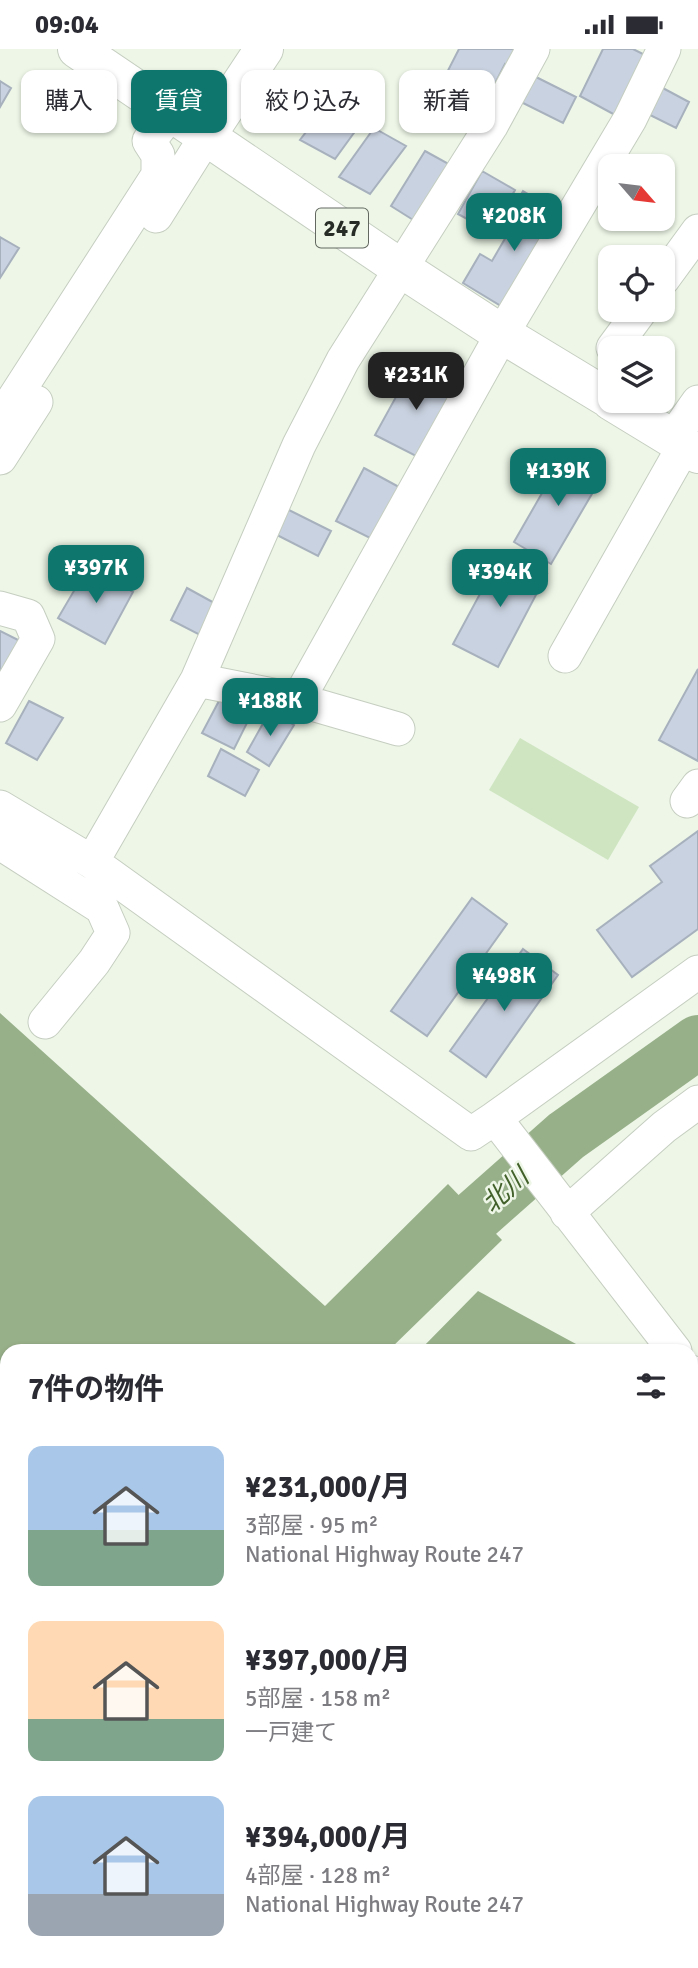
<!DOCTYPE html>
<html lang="ja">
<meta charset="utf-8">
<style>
body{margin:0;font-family:Signika,"Noto Sans JP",sans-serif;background:#f7f7f7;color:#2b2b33;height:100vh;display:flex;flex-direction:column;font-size:26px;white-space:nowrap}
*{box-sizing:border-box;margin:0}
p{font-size:23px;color:#7c7c81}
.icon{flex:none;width:38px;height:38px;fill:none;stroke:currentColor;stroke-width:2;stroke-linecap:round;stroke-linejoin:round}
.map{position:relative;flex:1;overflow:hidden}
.details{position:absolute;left:0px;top:1295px;width:698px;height:625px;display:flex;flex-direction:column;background:#fff;border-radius:21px 21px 0 0;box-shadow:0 2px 5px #0004}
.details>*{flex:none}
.guide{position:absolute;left:21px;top:21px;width:656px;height:63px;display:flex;gap:14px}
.needle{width:46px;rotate:118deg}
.fabs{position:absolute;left:598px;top:105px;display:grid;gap:14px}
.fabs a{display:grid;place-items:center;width:77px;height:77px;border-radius:14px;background:#fff;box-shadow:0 2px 5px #0004;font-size:35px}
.price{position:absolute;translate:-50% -60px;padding:0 16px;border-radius:14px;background:#0f766e;color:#fff;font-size:23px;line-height:46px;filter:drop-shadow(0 2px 4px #0008)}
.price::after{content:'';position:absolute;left:50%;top:42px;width:21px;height:16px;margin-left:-10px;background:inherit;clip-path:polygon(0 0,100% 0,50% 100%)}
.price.selected{background:#222;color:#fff}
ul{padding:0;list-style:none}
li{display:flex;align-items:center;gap:21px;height:175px;padding:0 28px}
li span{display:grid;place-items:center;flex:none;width:196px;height:140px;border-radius:14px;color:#555}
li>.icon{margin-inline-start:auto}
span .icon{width:84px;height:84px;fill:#fffc;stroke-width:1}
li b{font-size:30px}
h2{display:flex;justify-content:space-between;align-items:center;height:84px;padding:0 28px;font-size:30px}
.tag{padding:0 24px;border-radius:14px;background:#fff;box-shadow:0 2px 5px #0004;font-size:24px;line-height:63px}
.tag.selected{background:#0f766e;color:#fff}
.status{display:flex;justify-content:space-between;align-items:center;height:49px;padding:0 35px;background:#fff;direction:ltr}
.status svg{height:19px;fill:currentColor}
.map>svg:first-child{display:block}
.built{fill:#dfedd7}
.green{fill:#cfe5c1}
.water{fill:#98b08a}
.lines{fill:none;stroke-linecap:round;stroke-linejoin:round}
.river{stroke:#98b08a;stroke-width:54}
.building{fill:#c9d2e0;stroke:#a7b0bd;stroke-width:2}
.minor-casing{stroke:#c5cec0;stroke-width:35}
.major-casing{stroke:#c5cec0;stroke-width:40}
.highway-casing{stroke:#c5cec0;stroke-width:40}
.minor{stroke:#fff;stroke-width:33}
.major{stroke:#fff;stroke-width:38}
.highway{stroke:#fff;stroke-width:38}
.labels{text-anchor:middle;stroke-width:5;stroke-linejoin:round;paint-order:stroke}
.shield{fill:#edf6e7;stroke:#636960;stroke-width:2}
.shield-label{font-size:23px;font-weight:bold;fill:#282c26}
.water-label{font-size:26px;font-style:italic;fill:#42612a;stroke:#edf6e7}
</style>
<div class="status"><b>09:04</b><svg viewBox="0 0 49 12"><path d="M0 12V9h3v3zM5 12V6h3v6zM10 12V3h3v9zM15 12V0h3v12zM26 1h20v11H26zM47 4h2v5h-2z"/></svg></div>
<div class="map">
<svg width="698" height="1919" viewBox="0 0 698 1919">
<rect width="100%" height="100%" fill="#edf6e7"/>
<path class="built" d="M0,1716L7,1719V1913H428L442,1919H0Z"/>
<path class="green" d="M520,689L639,758L608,811L489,741Z"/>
<path class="water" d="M0,964L325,1257L448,1135L502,1191L388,1302H7V1719L0,1716Z
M478,1242L589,1302H419Z
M691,1398L698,1408V1919H442L428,1913H691Z"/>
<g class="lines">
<path class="river" d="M323,1302L566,1087L698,993"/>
</g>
<path class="building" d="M459,0H525L514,20L505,15L480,64L438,41Z
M603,0H633L645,6L617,67L580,47Z
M530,25L576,48L563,74L517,51Z
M0,32L11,39L0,58Z
M341,37L372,59L335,110L300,91Z
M659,37L689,53L676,79L646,64Z
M374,79L406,97L370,145L339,128Z
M425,102L456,119L418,174L391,157Z
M482,122L515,141L491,183L458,165Z
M523,142L562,165L506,260L463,234L480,205L492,212L524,157L517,152Z
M0,188L19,199L0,229Z
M413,317L457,342L418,408L375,386Z
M565,404L603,426L551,515L514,493Z
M364,419L399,438L372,490L336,472Z
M285,459L331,482L318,507L273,484Z
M503,502L547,525L498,618L453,595Z
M88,518L133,543L105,595L58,569Z
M187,539L218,556L202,587L171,571Z
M0,582L24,594L0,635Z
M698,620V712L659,691Z
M220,650L250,668L234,700L202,684Z
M29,652L63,669L37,711L6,694Z
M270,662L294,676L269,717L247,703Z
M221,700L259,721L245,747L208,727Z
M698,782V880L632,928L597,881L662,833L650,817Z
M472,849L507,875L427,987L391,962Z
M523,900L558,926L486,1028L450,1002Z"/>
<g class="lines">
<g class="minor-casing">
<path id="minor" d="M156,167L207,86
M663,230L698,182
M613,299L641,261
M0,371L158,126V106L149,92L185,46
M672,390L698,353
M0,409L36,353
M0,559L28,567L38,590L0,656
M565,607L684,397
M197,631L298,651L398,680
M298,651L502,285L630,70L664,0
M687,752L698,737
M0,758L92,813L471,1085L495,1069L675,1302
M0,794L102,859L113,884L94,913L45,973
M92,813L197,631L299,396L343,311L491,77L533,0
M495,1069L698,923
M567,1164L664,1078L698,1053
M691,1323L698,1332
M0,1750L7,1753
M134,1913L147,1919
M351,1913L366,1919
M44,1919L47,1913"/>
</g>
<g class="major-casing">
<path id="major" d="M207,86L264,0"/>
</g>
<g class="highway-casing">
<path id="highway" d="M77,0L402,220L502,285L611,351
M611,352L698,405"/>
</g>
<use href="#minor" class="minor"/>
<use href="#major" class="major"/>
<use href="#highway" class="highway"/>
</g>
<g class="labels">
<rect class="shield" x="316" y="159.5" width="52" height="39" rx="5"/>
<g class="shield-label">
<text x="342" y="187">247</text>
</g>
<g class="water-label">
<text transform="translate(505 1141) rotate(-42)" y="9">北川</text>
</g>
</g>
</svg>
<div class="fabs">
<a><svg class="needle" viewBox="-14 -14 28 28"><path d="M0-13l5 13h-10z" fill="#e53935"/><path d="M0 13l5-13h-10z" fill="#7c7c81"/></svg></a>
<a><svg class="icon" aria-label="locate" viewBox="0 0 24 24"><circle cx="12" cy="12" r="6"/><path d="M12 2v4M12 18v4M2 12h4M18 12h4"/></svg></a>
<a><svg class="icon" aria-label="layers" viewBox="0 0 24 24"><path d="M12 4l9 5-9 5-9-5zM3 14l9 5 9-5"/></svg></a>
</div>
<b class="price" style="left:514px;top:204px">¥208K</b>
<b class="price selected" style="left:416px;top:363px">¥231K</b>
<b class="price" style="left:558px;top:459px">¥139K</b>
<b class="price" style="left:96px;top:556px">¥397K</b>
<b class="price" style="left:500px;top:560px">¥394K</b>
<b class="price" style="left:270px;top:689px">¥188K</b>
<b class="price" style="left:504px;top:964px">¥498K</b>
<div class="guide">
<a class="tag">購入</a>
<a class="tag selected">賃貸</a>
<a class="tag">絞り込み</a>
<a class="tag">新着</a>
</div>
<section class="details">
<h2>7件の物件<svg class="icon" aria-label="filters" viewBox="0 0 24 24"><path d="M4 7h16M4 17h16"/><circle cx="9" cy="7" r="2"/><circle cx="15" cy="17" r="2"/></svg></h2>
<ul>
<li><span style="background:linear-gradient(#a9c7e8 60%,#7fa58c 0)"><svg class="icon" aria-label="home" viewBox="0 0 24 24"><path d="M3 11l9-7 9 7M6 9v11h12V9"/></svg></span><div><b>¥231,000/月</b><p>3部屋 · 95 m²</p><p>National Highway Route 247</p></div></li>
<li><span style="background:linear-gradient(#ffd9b3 70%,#7fa58c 0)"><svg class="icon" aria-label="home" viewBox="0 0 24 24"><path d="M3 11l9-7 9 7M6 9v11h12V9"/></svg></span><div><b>¥397,000/月</b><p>5部屋 · 158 m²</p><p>一戸建て</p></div></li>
<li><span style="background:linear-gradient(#a9c7e8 70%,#9aa5b1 0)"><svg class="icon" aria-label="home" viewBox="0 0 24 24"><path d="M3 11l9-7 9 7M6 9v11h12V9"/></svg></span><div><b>¥394,000/月</b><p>4部屋 · 128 m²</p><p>National Highway Route 247</p></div></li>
</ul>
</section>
</div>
